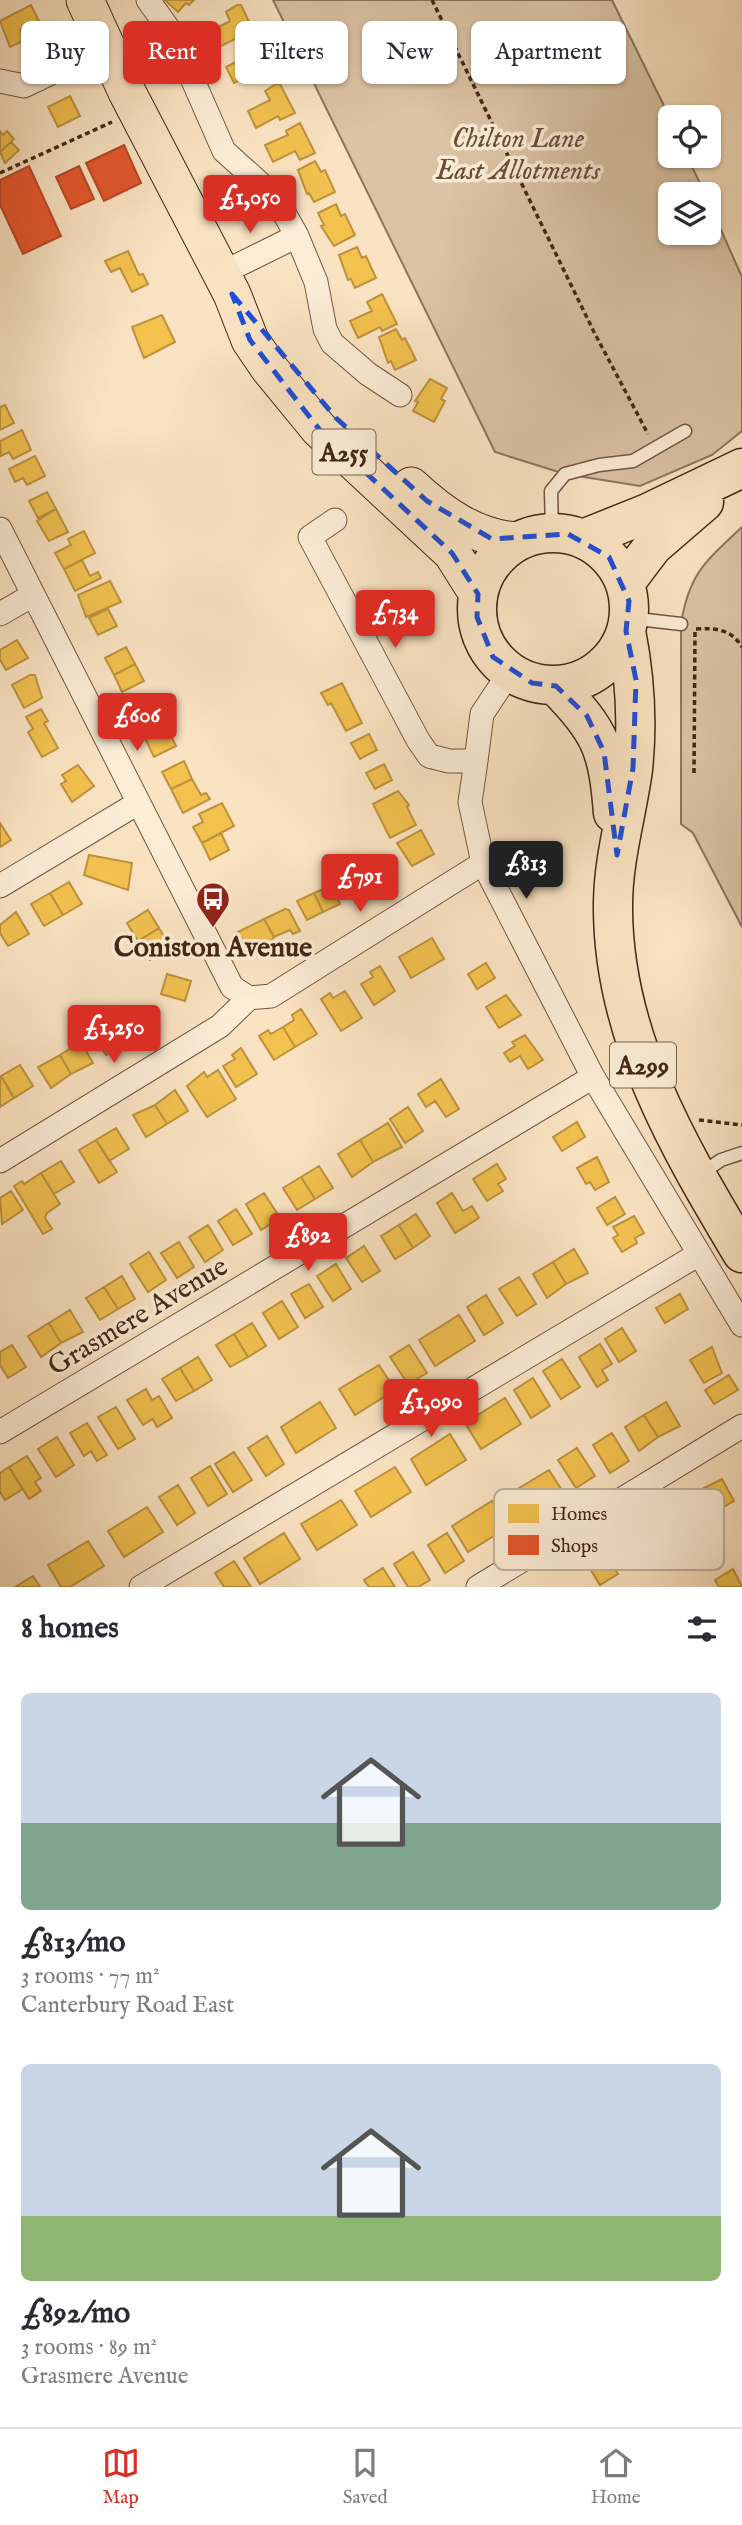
<!DOCTYPE html>
<meta charset="utf-8">
<style>
body{margin:0;font-family:"IM FELL English",serif;background:#f2f2f3;color:#2b2b33;height:100vh;display:flex;flex-direction:column;font-size:26px;white-space:nowrap}
*{box-sizing:border-box;margin:0}
p{font-size:23px;color:#7c7c81}
.icon{flex:none;width:38px;height:38px;fill:none;stroke:currentColor;stroke-width:2;stroke-linecap:round;stroke-linejoin:round}
.map{position:relative;height:1587px;overflow:hidden}
.drawer{display:flex;flex-direction:column;background:#fff;flex:1}
.drawer>*{flex:none}
.top-card{position:absolute;left:21px;top:21px;width:700px;height:63px;display:flex;gap:14px}
.tools{position:absolute;left:658px;top:105px;display:grid;gap:14px}
.tools a{display:grid;place-items:center;width:63px;height:63px;border-radius:10px;background:#fff;box-shadow:0 2px 5px #0004;font-size:35px}
.price{position:absolute;translate:-50% -60px;padding:0 16px;border-radius:7px;background:#d93025;color:#fff;font-size:23px;line-height:46px;filter:drop-shadow(0 2px 4px #0008)}
.price::after{content:'';position:absolute;left:50%;top:42px;width:21px;height:16px;margin-left:-10px;background:inherit;clip-path:polygon(0 0,100% 0,50% 100%)}
.price.current{background:#222;color:#fff}
ul{padding:0;list-style:none}
li{display:grid;align-content:center;gap:14px;height:371px;padding:0 21px}
li span{display:grid;place-items:center;height:217px;border-radius:10px;color:#555}
li>.icon{margin-inline-start:auto}
span .icon{width:126px;height:126px;fill:#fffc;stroke-width:1}
li b{font-size:30px}
h2{display:flex;justify-content:space-between;align-items:center;height:84px;padding:0 21px;font-size:30px}
.pill{padding:0 24px;border-radius:10px;background:#fff;box-shadow:0 2px 5px #0004;font-size:24px;line-height:63px}
.pill.current{background:#d93025;color:#fff}
.tab-bar{display:flex;justify-content:space-around;align-items:center;height:98px;border-top:2px solid #e1e1e2;background:#fff;font-size:19px;color:#7c7c81}
.tab-bar a{display:grid;justify-items:center;gap:4px}
.tab-bar .current{color:#d93025}
.map>svg:first-child{display:block}
.green{fill:#dbc3a5;stroke:#8f745e;stroke-width:2}
.homes{fill:#f2c14e;stroke:#be923d;stroke-width:2}
.shops{fill:#e4572e;stroke:#b44827;stroke-width:2}
.lines{fill:none;stroke-linecap:round;stroke-linejoin:round}
.lane-casing{stroke:#715541;stroke-width:15}
.street-casing{stroke:#715541;stroke-width:25}
.primary-casing{stroke:#432616;stroke-width:39}
.highway-casing{stroke:#432616;stroke-width:41}
.path{stroke:#432616;stroke-width:3.5;stroke-dasharray:5 3.5;stroke-linecap:butt}
.lane{stroke:#fcedd7;stroke-width:12}
.street{stroke:#fcedd7;stroke-width:23}
.primary{stroke:#fae3c2;stroke-width:37}
.highway{stroke:#fae3c2;stroke-width:38}
.marked{fill:none;stroke:#1d4ed8;stroke-width:5;stroke-dasharray:14 9;stroke-linejoin:round}
.labels{text-anchor:middle;stroke-width:7;stroke-linejoin:round;paint-order:stroke}
.shield{fill:#fcedd7;stroke:#7a6250;stroke-width:2}
.shield-label{font-size:26px;font-weight:bold;fill:#432616}
.park-label{font-size:28px;font-style:italic;fill:#694d3a;stroke:#fcedd7}
.poi-label{font-size:28px;font-weight:bold;fill:#432616;stroke:#fcedd7}
.street-label{font-size:28px;fill:#432616;stroke:#fcedd7}
.key{fill:#fcedd7;stroke:#c4b19d;stroke-width:2}
.key-label{font-size:19px;fill:#432616}
</style>
<div class="map">
<svg width="742" height="1587" viewBox="0 0 742 1587">
<rect width="100%" height="100%" fill="#fae3c2"/>
<filter id="stains"><feTurbulence type="fractalNoise" baseFrequency=".00286" numOctaves="4"/><feColorMatrix values="0 0 0 0 .2 0 0 0 0 .09 0 0 0 0 .02 0 0 0 .5 -.17"/></filter>
<radialGradient id="worn" r=".72"><stop offset=".6" stop-color="#630" stop-opacity="0"/><stop offset="1" stop-color="#630" stop-opacity=".3"/></radialGradient>
<path class="green" d="M273,0H612L670,118V156H687L705,194H670V233H709V203L742,277V431L712,455L640,486L565,474L495,452Z
M742,527V927L693,833L681,824V624C689,573 706,561 742,527Z"/>
<path class="homes" d="M165,0H194L189,5L186,3L178,12Z
M31,5L39,21L20,30L25,40L10,47L0,21Z
M237,5H241L255,34L241,41L239,37L217,48L209,32L230,21L226,12Z
M261,44L275,74L260,81L256,72L234,83L226,67L248,56L246,52Z
M276,84H280L295,113L280,120L278,116L256,128L248,111L270,100L265,91Z
M70,96L80,116L58,127L48,107Z
M300,123L315,153L300,160L295,151L273,162L265,145L288,135L286,131Z
M0,131L3,135L7,131L14,139L0,152Z
M11,142L19,150L5,163L0,152Z
M315,161L321,172L325,170L335,192L314,202L309,193L307,194L298,170Z
M336,204L341,216L345,214L355,235L334,246L321,226L324,225L318,213Z
M357,247L362,258L366,256L376,278L355,288L351,279L348,280L339,255Z
M128,251L139,275L143,274L148,284L132,292L120,268L111,272L105,261Z
M382,294L397,324L382,331L380,327L358,338L350,321L372,311L367,302Z
M162,315L175,342L144,358L132,327Z
M396,329L402,340L405,338L416,360L395,370L391,361L388,363L379,337Z
M430,379L447,388L441,399L445,401L434,422L413,411L418,402L415,401Z
M5,405L14,423L0,430V407Z
M22,430L31,450L13,459L9,452L1,456L0,441Z
M35,456L45,476L27,485L23,478L15,482L9,469Z
M47,492L56,509L38,518L29,501Z
M56,509L68,532L49,541L37,521Z
M84,531L95,553L64,569L55,553L71,545L68,539Z
M82,560L90,576L98,572L101,578L75,591L64,569Z
M110,581L121,602L86,617L78,595Z
M108,609L117,626L98,635L89,618Z
M17,640L28,658L6,670L0,660V650Z
M126,647L135,664L114,675L105,658Z
M135,664L144,681L122,692L114,675Z
M30,675H35L42,698L24,708L12,685Z
M342,683L362,723L346,731L331,703L328,705L321,693Z
M155,704L164,721L142,732L133,715Z
M41,709L48,721L44,723L58,748L42,757L28,732L33,729L26,717Z
M164,721L176,746L154,757L142,732Z
M369,734L377,750L360,759L351,743Z
M184,761L192,779L171,789L162,772Z
M384,764L392,780L375,789L366,773Z
M78,765L94,786L72,802L61,784L66,781L62,775Z
M192,779L201,795L206,793L210,799L183,813L171,789Z
M398,791L409,805L407,807L416,825L390,838L373,804Z
M222,803L234,826L202,843L193,827L203,822L199,814Z
M0,823L11,840L0,847Z
M421,830L434,854L412,866L397,843Z
M221,833L229,850L210,860L202,843Z
M89,855L132,863L128,890L84,875Z
M69,882L82,904L63,915L50,893Z
M331,885L340,904L323,912L314,893Z
M50,893L63,915L44,926L31,904Z
M314,893L323,912L307,920L297,901Z
M285,909L289,910L300,931L293,934L290,930L274,937L264,919Z
M148,910L159,928L138,941L127,923Z
M16,912L29,934L8,946L0,933V925Z
M264,919L274,937L272,940L248,950L238,932Z
M159,928L171,948L150,960L138,941Z
M432,938L444,959L411,978L399,957Z
M486,963L495,978L477,989L468,974Z
M380,966L395,991L374,1005L361,984L373,977L370,972Z
M167,974L191,981L185,1001L161,994Z
M345,991L362,1018L341,1031L321,999L330,993L333,998Z
M506,995L521,1015L499,1028L486,1007Z
M301,1009L317,1034L295,1047L283,1027L294,1020L292,1015Z
M130,1011L144,1032L125,1043L112,1022Z
M112,1022L125,1043L106,1055L93,1034Z
M283,1027L295,1047L274,1060L259,1036L268,1030L271,1034Z
M525,1035L543,1060L528,1069L520,1056L510,1062L504,1053L515,1046L512,1042Z
M81,1042L93,1063L71,1074L60,1055Z
M241,1048L257,1074L236,1087L223,1066L235,1059L232,1055Z
M60,1055L71,1074L51,1088L38,1067Z
M20,1065L33,1086L14,1098L1,1076Z
M218,1070L236,1099L207,1117L187,1086L204,1072L207,1077Z
M1,1076L14,1098L0,1107V1077Z
M441,1079L459,1109L446,1117L435,1101L426,1107L418,1094Z
M175,1090L188,1111L167,1124L155,1105Z
M155,1105L167,1124L146,1137L133,1115Z
M408,1107L423,1131L405,1143L390,1119Z
M577,1122L585,1137L562,1151L553,1137Z
M388,1123L402,1147L373,1162L360,1140Z
M116,1128L129,1149L109,1161L96,1140Z
M96,1140L117,1172L99,1183L79,1150Z
M360,1140L373,1162L352,1177L338,1154Z
M597,1157L609,1182L595,1190L590,1182L586,1184L577,1168Z
M61,1161L74,1182L54,1194L41,1173Z
M497,1164L506,1179L498,1184L503,1191L487,1201L473,1179Z
M319,1166L333,1188L315,1199L301,1177Z
M41,1173L60,1204L47,1213L45,1218L52,1229L43,1234L14,1186L22,1181L24,1184Z
M301,1177L315,1199L297,1210L283,1188Z
M11,1191L23,1210L2,1224L0,1198Z
M264,1193L280,1218L261,1230L246,1204Z
M452,1193L463,1211L472,1206L479,1218L455,1233L437,1203Z
M615,1197L625,1214L607,1225L597,1208Z
M236,1209L252,1234L233,1245L218,1221Z
M416,1214L430,1236L413,1248L399,1225Z
M634,1216L644,1233L635,1238L637,1243L622,1252L613,1238L618,1235L613,1227Z
M208,1225L223,1250L205,1262L189,1237Z
M399,1225L413,1248L395,1259L381,1236Z
M179,1242L194,1267L177,1278L161,1253Z
M364,1246L380,1271L362,1282L346,1258Z
M574,1249L588,1273L566,1284L553,1262Z
M149,1252L166,1280L148,1292L130,1264Z
M553,1262L566,1284L547,1298L533,1274Z
M336,1264L351,1289L333,1301L317,1276Z
M122,1276L135,1299L118,1309L104,1287Z
M519,1277L536,1304L517,1316L499,1289Z
M309,1284L323,1307L305,1318L291,1294Z
M104,1287L118,1309L100,1320L86,1298Z
M680,1294L688,1309L665,1323L656,1308Z
M486,1295L503,1323L484,1335L467,1307Z
M282,1301L298,1327L279,1339L263,1313Z
M70,1310L83,1332L61,1343L49,1323Z
M459,1315L475,1341L435,1366L419,1340Z
M49,1323L61,1343L41,1357L28,1336Z
M252,1323L266,1346L248,1357L234,1334Z
M622,1328L636,1351L619,1362L605,1339Z
M234,1334L248,1357L230,1367L216,1345Z
M600,1344L612,1364L602,1370L608,1380L597,1387L579,1357Z
M12,1345L26,1367L8,1378L0,1365V1352Z
M409,1345L427,1373L408,1384L390,1357Z
M712,1347L722,1373L704,1383L690,1360Z
M198,1357L212,1380L194,1391L180,1368Z
M562,1359L580,1387L561,1399L543,1371Z
M379,1365L395,1390L355,1415L339,1389Z
M180,1368L194,1391L176,1401L162,1379Z
M729,1375L738,1390L714,1404L705,1390Z
M533,1378L550,1406L531,1418L514,1390Z
M146,1389L152,1400L159,1396L172,1418L157,1427L153,1419L143,1425L127,1400Z
M505,1398L521,1424L481,1449L465,1423Z
M320,1402L336,1428L296,1453L281,1427Z
M666,1402L680,1426L658,1437L644,1415Z
M116,1407L135,1439L118,1449L98,1417Z
M644,1415L658,1437L639,1451L625,1427Z
M87,1423L107,1455L97,1461L91,1451L84,1456L70,1433Z
M612,1433L629,1461L610,1473L593,1445Z
M450,1434L466,1460L426,1485L411,1459Z
M267,1436L284,1464L266,1476L248,1448Z
M57,1437L74,1465L56,1477L38,1449Z
M577,1448L595,1476L576,1488L558,1460Z
M234,1452L252,1480L233,1492L215,1464Z
M27,1456L41,1478L35,1482L41,1491L29,1499L9,1467Z
M210,1466L227,1494L208,1506L191,1478Z
M9,1467L23,1489L5,1500L0,1492V1473Z
M395,1467L411,1492L371,1517L355,1491Z
M549,1470L565,1495L525,1520L509,1494Z
M722,1479L734,1501L712,1514L698,1491Z
M178,1485L195,1513L177,1525L159,1497Z
M341,1500L357,1525L317,1550L301,1524Z
M492,1501L508,1527L468,1552L452,1526Z
M147,1507L163,1532L124,1557L108,1531Z
M284,1533L300,1559L260,1584L244,1558Z
M447,1533L464,1561L445,1573L428,1545Z
M88,1541L104,1566L70,1587H61L48,1565Z
M604,1551L618,1574L600,1585L586,1562Z
M413,1552L430,1580L418,1587H408L394,1564Z
M234,1561L251,1587H224L215,1573Z
M383,1568L395,1587H369L364,1580Z
M733,1569L742,1587H719L715,1580Z
M33,1576L40,1587H15Z"/>
<path class="shops" d="M124,145L141,183L104,201L86,163Z
M29,166L61,236L23,254L0,205V180Z
M79,166L94,199L71,209L56,177Z"/>
<g class="lines">
<g class="lane-casing">
<path id="lane" d="M552,532L551,491L565,474L599,465L633,461L685,431
M629,618L681,624
M699,1175L721,1160L742,1153"/>
</g>
<g class="street-casing">
<path id="street" d="M148,0L173,35L224,151L275,197L297,236L316,282L325,329L332,343L368,374L400,395
M0,81L24,86L105,47
M222,273L297,236
M335,520L310,537L418,740L429,756L449,761H476
M0,529L232,987L249,998
M0,614L33,595
M510,672L482,714L476,761L470,802L483,863L593,1077L742,1325
M0,886L138,803
M0,1161L220,1026L249,998L271,996L483,863
M0,1432L593,1077
M141,1587L699,1254
M478,1587L742,1426"/>
</g>
<g class="primary-casing">
<path id="primary" d="M85,0L127,92L232,294L250,340L269,368L319,429L452,553L478,594
M411,486C441,514 476,539 518,541"/>
</g>
<g class="highway-casing">
<path id="highway" d="M477 609a76 76 0 1 1 152 0a76 76 0 1 1-152 0Z
M583,539L648,513L742,468
M625,583L653,546L704,502
M626,631C635,677 638,722 633,769C627,814 613,859 613,905C612,1034 678,1146 742,1253
M556,686C601,731 608,750 613,813"/>
</g>
<path class="path" d="M432,0L594,332L648,434
M0,173L112,122
M696,629C716,628 731,629 742,647
M694,773L695,632
M699,1120L742,1125"/>
<use href="#lane" class="lane"/>
<use href="#street" class="street"/>
<use href="#primary" class="primary"/>
<use href="#highway" class="highway"/>
</g>
<path class="marked" d="M232,294L336,418L427,501L492,539L568,534L609,557L629,601L626,631L636,680L633,768L617,855L604,752L587,716L556,686L532,683L493,657L477,617L478,594L452,553L319,429L250,340Z"/>
<defs>
<g id="bus-pin" transform="scale(1.75)"><path d="M0 17L-7.5 6A9.5 9.5 0 1 1 7.5 6Z" fill="#8f2418" stroke="#fcedd7"/><path d="M-5-6H5V4H4V6H2V4H-2V6H-4V4H-5ZM-3.5-4V0h7V-4ZM-3.5 1.2v1.5H-2V1.2ZM2 1.2v1.5H3.5V1.2Z" fill="#fff"/></g>
</defs>
<g fill-rule="evenodd">
<use href="#bus-pin" x="213" y="899"/>
</g>
<g class="labels">
<g class="shield">
<rect x="312.5" y="429.5" width="63" height="45" rx="5"/>
<rect x="610" y="1042.5" width="66" height="45" rx="5"/>
</g>
<g class="shield-label">
<text x="344" y="461">A255</text>
<text x="643" y="1074">A299</text>
</g>
<g class="park-label">
<text x="518" y="147">Chilton Lane<tspan x="518" dy="32">East Allotments</tspan></text>
</g>
<g class="poi-label">
<text x="213" y="956">Coniston Avenue</text>
</g>
<g class="street-label">
<text transform="translate(137 1315) rotate(-31)" y="10">Grasmere Avenue</text>
</g>
</g>
<rect x="494" y="1489" width="230" height="81" rx="10" class="key"/>
<rect x="508" y="1504" width="31" height="19" fill="#f2c14e"/>
<rect x="508" y="1535" width="31" height="20" fill="#e4572e"/>
<g class="key-label">
<text x="551" y="1520">Homes</text>
<text x="551" y="1552">Shops</text>
</g>
<rect width="100%" height="100%" filter="url(#stains)"/>
<rect width="100%" height="100%" fill="url(#worn)"/>
</svg>
<div class="tools">
<a><svg class="icon" aria-label="locate" viewBox="0 0 24 24"><circle cx="12" cy="12" r="6"/><path d="M12 2v4M12 18v4M2 12h4M18 12h4"/></svg></a>
<a><svg class="icon" aria-label="layers" viewBox="0 0 24 24"><path d="M12 4l9 5-9 5-9-5zM3 14l9 5 9-5"/></svg></a>
</div>
<b class="price" style="left:250px;top:235px">£1,050</b>
<b class="price" style="left:395px;top:650px">£734</b>
<b class="price" style="left:137px;top:753px">£606</b>
<b class="price current" style="left:526px;top:901px">£813</b>
<b class="price" style="left:360px;top:914px">£791</b>
<b class="price" style="left:114px;top:1065px">£1,250</b>
<b class="price" style="left:308px;top:1273px">£892</b>
<b class="price" style="left:431px;top:1439px">£1,090</b>
<div class="top-card">
<a class="pill">Buy</a>
<a class="pill current">Rent</a>
<a class="pill">Filters</a>
<a class="pill">New</a>
<a class="pill">Apartment</a>
</div>
</div>
<section class="drawer">
<h2>8 homes<svg class="icon" aria-label="filters" viewBox="0 0 24 24"><path d="M4 7h16M4 17h16"/><circle cx="9" cy="7" r="2"/><circle cx="15" cy="17" r="2"/></svg></h2>
<ul>
<li><span style="background:linear-gradient(#c9d6e8 60%,#7fa58c 0)"><svg class="icon" aria-label="home" viewBox="0 0 24 24"><path d="M3 11l9-7 9 7M6 9v11h12V9"/></svg></span><div><b>£813/mo</b><p>3 rooms · 77 m²</p><p>Canterbury Road East</p></div></li>
<li><span style="background:linear-gradient(#c9d6e8 70%,#8fb573 0)"><svg class="icon" aria-label="home" viewBox="0 0 24 24"><path d="M3 11l9-7 9 7M6 9v11h12V9"/></svg></span><div><b>£892/mo</b><p>3 rooms · 89 m²</p><p>Grasmere Avenue</p></div></li>
</ul>
</section>
<nav class="tab-bar">
<a class="current"><svg class="icon" aria-label="map" viewBox="0 0 24 24"><path d="M3 6l6-2 6 2 6-2v14l-6 2-6-2-6 2zM9 4v14M15 6v14"/></svg>Map</a>
<a><svg class="icon" aria-label="saved" viewBox="0 0 24 24"><path d="M7 4h10v16l-5-4-5 4z"/></svg>Saved</a>
<a><svg class="icon" aria-label="home" viewBox="0 0 24 24"><path d="M3 11l9-7 9 7M6 9v11h12V9"/></svg>Home</a>
</nav>
